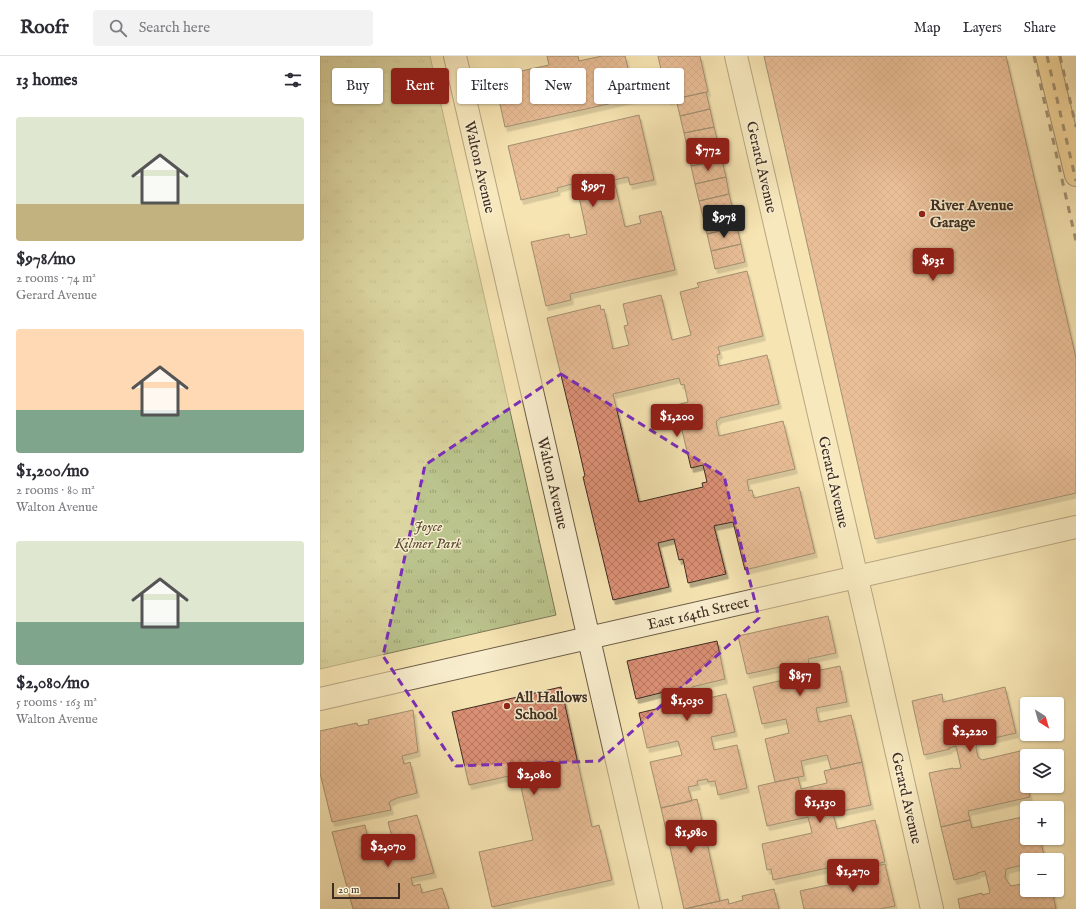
<!DOCTYPE html>
<meta charset="utf-8">
<style>
body{margin:0;font-family:"IM FELL English",serif;background:#f2f2f3;color:#2b2b33;height:100vh;display:flex;flex-direction:column;font-size:15px;white-space:nowrap}
*{box-sizing:border-box;margin:0}
p{font-size:13px;color:#7c7c81}
.icon{flex:none;width:22px;height:22px;fill:none;stroke:currentColor;stroke-width:2;stroke-linecap:round;stroke-linejoin:round}
.map{position:relative;flex:1;overflow:hidden}
.panel{display:flex;flex-direction:column;background:#fff;width:320px}
.panel>*{flex:none}
.banner{position:absolute;left:12px;top:12px;width:380px;height:36px;display:flex;gap:8px}
.needle{width:26px;rotate:143deg}
.tools{position:absolute;left:700px;top:641px;display:grid;gap:8px}
.tools a{display:grid;place-items:center;width:44px;height:44px;border-radius:4px;background:#fff;box-shadow:0 1px 3px #0004;font-size:20px}
.scale{position:absolute;left:12px;bottom:10px;width:68px;box-sizing:border-box;padding-left:4px;border:2px solid #3e2d22;border-top:0;font-size:11px;line-height:14px;white-space:nowrap;color:#3e2d22;-webkit-text-stroke:3px #f8edcd;paint-order:stroke}
.price{position:absolute;translate:-50% -34px;padding:0 9px;border-radius:4px;background:#8f2418;color:#fff;font-size:13px;line-height:26px;filter:drop-shadow(0 1px 2px #0008)}
.price::after{content:'';position:absolute;left:50%;top:24px;width:12px;height:9px;margin-left:-6px;background:inherit;clip-path:polygon(0 0,100% 0,50% 100%)}
.price.active{background:#222;color:#fff}
ul{padding:0;list-style:none}
li{display:grid;align-content:center;gap:8px;height:212px;padding:0 16px}
li span{display:grid;place-items:center;height:124px;border-radius:4px;color:#555}
li>.icon{margin-inline-start:auto}
span .icon{width:72px;height:72px;fill:#fffc;stroke-width:1}
li b{font-size:17px}
h2{display:flex;justify-content:space-between;align-items:center;height:48px;padding:0 16px;font-size:17px}
.pill{padding:0 14px;border-radius:4px;background:#fff;box-shadow:0 1px 3px #0004;font-size:14px;line-height:36px}
.pill.active{background:#8f2418;color:#fff}
header{display:flex;align-items:center;gap:24px;box-sizing:border-box;height:56px;padding:0 20px;background:#fff;border-bottom:1px solid #e1e1e2}
header strong{font-size:19px}
nav{display:flex;gap:22px;margin-inline-start:auto;font-size:14px}
.search{width:280px;height:36px;background:#f2f2f3;display:flex;align-items:center;gap:10px;box-sizing:border-box;padding:0 14px;border-radius:4px;color:#7c7c81;font-size:15px}
main{display:flex;flex:1;min-height:0}
.map>svg:first-child{display:block}
.park{fill:url(#park-tufts);stroke:#7c7858}
.building{fill:url(#building-cross-hatch);stroke:#3e2d22;fill-rule:evenodd;filter:url(#shadow)}
.lines{fill:none;stroke-linecap:round;stroke-linejoin:round}
.minor-casing{stroke:#6c5b46;stroke-width:24}
.major-casing{stroke:#3e2d22;stroke-width:24}
.minor{stroke:#f8edcd;stroke-width:22}
.major{stroke:#eac279;stroke-width:22}
.rail{stroke:#3e2d22;stroke-width:3;stroke-dasharray:7 7;stroke-linecap:butt}
.marked{fill:none;stroke:#7b2cbf;stroke-width:3;stroke-dasharray:8 5;stroke-linejoin:round}
.poi-dot{fill:#8f2418;stroke:#f8edcd;stroke-width:1.5}
.labels{text-anchor:middle;stroke-width:3;stroke-linejoin:round;paint-order:stroke}
.street-label{font-size:15px;fill:#3e2d22;stroke:#f8edcd}
.poi-label{font-size:15px;font-weight:bold;fill:#3e2d22;stroke:#f8edcd;text-anchor:start}
.park-label{font-size:15px;font-style:italic;fill:#574b37;stroke:#f8edcd}
</style>
<header>
<strong>Roofr</strong>
<div class="search"><svg class="icon" aria-label="search" viewBox="0 0 24 24"><circle cx="10" cy="10" r="6"/><path d="M15 15l6 6"/></svg>Search here</div>
<nav><a>Map</a><a>Layers</a><a>Share</a></nav>
</header>
<main>
<section class="panel">
<h2>13 homes<svg class="icon" aria-label="filters" viewBox="0 0 24 24"><path d="M4 7h16M4 17h16"/><circle cx="9" cy="7" r="2"/><circle cx="15" cy="17" r="2"/></svg></h2>
<ul>
<li><span style="background:linear-gradient(#dfe7d0 70%,#c2b280 0)"><svg class="icon" aria-label="home" viewBox="0 0 24 24"><path d="M3 11l9-7 9 7M6 9v11h12V9"/></svg></span><div><b>$978/mo</b><p>2 rooms · 74 m²</p><p>Gerard Avenue</p></div></li>
<li><span style="background:linear-gradient(#ffd9b3 65%,#7fa58c 0)"><svg class="icon" aria-label="home" viewBox="0 0 24 24"><path d="M3 11l9-7 9 7M6 9v11h12V9"/></svg></span><div><b>$1,200/mo</b><p>2 rooms · 80 m²</p><p>Walton Avenue</p></div></li>
<li><span style="background:linear-gradient(#dfe7d0 65%,#7fa58c 0)"><svg class="icon" aria-label="home" viewBox="0 0 24 24"><path d="M3 11l9-7 9 7M6 9v11h12V9"/></svg></span><div><b>$2,080/mo</b><p>5 rooms · 163 m²</p><p>Walton Avenue</p></div></li>
</ul>
</section>
<div class="map">
<svg width="756" height="853" viewBox="0 0 756 853">
<defs>
<pattern id="park-tufts" width="24" height="20" patternUnits="userSpaceOnUse"><rect width="24" height="20" fill="#bbc48d"/><path d="M3 7l-1-3M5 7V3M7 7l1-3M15 17l-1-3M17 17v-4M19 17l1-3" fill="none" stroke="#99a073"/></pattern>
<pattern id="building-cross-hatch" width="8" height="8" patternUnits="userSpaceOnUse"><rect width="8" height="8" fill="#dc9075"/><path d="M0 0l8 8M0 8l8-8" fill="none" stroke="#b47660"/></pattern>
<filter id="shadow"><feDropShadow dx="2.5" dy="4.5" stdDeviation="0" flood-color="#0004"/></filter>
</defs>
<rect width="100%" height="100%" fill="#f5e4b2"/>
<filter id="stains"><feTurbulence type="fractalNoise" baseFrequency=".005" numOctaves="4"/><feColorMatrix values="0 0 0 0 .2 0 0 0 0 .09 0 0 0 0 .02 0 0 0 .5 -.17"/></filter>
<radialGradient id="worn" r=".72"><stop offset=".6" stop-color="#630" stop-opacity="0"/><stop offset="1" stop-color="#630" stop-opacity=".3"/></radialGradient>
<path class="park" d="M0,0H110L236,559L0,613Z"/>
<path class="building" d="M227,0H258L259,5L282,0H305L315,42L185,71L174,21L229,9Z
M338,0H380L388,36L348,44Z
M444,0H686L756,302V437L555,483Z
M386,36L390,53L360,60L356,43Z
M390,53L394,71L364,77L360,60Z
M319,59L334,124L310,129L308,121L294,124L305,171L321,167L319,160L341,155L355,214L250,238L251,244L226,250L211,186L249,178L250,182L267,178L256,127L237,132L238,135L201,144L188,90Z
M394,71L398,87L368,94L364,77Z
M398,87L402,104L371,110L368,94Z
M402,104L406,121L375,128L371,110Z
M406,121L409,138L379,145L375,128Z
M409,138L413,154L383,161L379,145Z
M413,154L417,171L387,178L383,161Z
M417,171L421,188L391,195L387,178Z
M421,188L425,206L395,213L391,195Z
M427,215L443,280L398,291L400,298L397,299L399,310L447,299L459,348L400,362L396,366L399,380L463,365L475,413L427,424L429,435L432,434L434,442L479,431L495,497L425,514L413,466L398,469L394,470L406,518L368,527L363,503L359,504L354,483L338,487L349,531L293,544L263,421L265,420L257,385L227,262L280,249L281,254L284,253L293,293L309,289L304,270L308,269L303,248L341,239L352,284L371,279L360,236L379,231L377,227ZM359,322L361,329L364,328L368,346L356,349L371,412L383,409L387,426L382,427L383,431L319,446L293,338Z
M508,560L516,597L488,603L491,616L520,610L527,646L496,652L499,666L531,659L542,706L511,713L507,699L481,705L484,720L455,726L445,683L469,677L466,663L442,668L433,631L463,624L460,611L427,618L418,580Z
M397,585L405,623L372,631L376,645L406,638L415,676L391,681L394,694L417,689L427,732L398,739L395,725L388,726L387,723L377,725L378,729L368,731L372,745L341,752L330,706L362,699L358,685L327,692L319,657L348,650L344,636L316,643L307,605Z
M241,631L272,771L279,769L292,824L172,851L159,796L213,784L198,718L149,729L132,656Z
M685,631L696,677L657,686L656,692L658,701L662,704L700,695L710,741L648,755L650,764L621,771L609,717L633,712V713L641,712L636,690L629,692L630,693L604,699L592,645L622,638L623,646Z
M93,654L98,696L82,700L84,708L90,706L97,737L77,742L69,746L71,754L12,766L0,717V675L37,667L38,670L49,668L48,664Z
M542,706L551,749L513,757L517,773L555,764L565,806L527,814L525,808L453,824L451,813L447,814L442,788L492,777L488,761L447,770L438,730L478,721L481,733L507,727L504,715Z
M377,743L400,845L364,853L341,752Z
M97,759L114,817L91,822L93,830L100,828L102,837L122,832L129,853H33L12,776L45,769L49,788L59,785L61,791L69,788V786L73,785L68,766Z
M707,760V782H720L725,804H707V808L686,813L685,822L691,830L707,827V834H732L736,853H640L638,843L662,837V839L670,837L665,815L657,817L658,818L634,824L621,771L650,764L652,772Z
M565,808L575,850L560,853H484L480,835L541,822L539,814Z
M454,833L459,853H365L408,843L409,848L423,844L422,840Z"/>
<g class="lines">
<g class="minor-casing">
<path id="minor" d="M135,0L331,853
M416,0L548,570L612,853
M0,643L756,471"/>
</g>
<g class="major-casing">
<path id="major" d="M727,0L756,119"/>
</g>
<use href="#minor" class="minor"/>
<use href="#major" class="major"/>
<path class="rail" d="M714,0L756,185
M727,0L756,125
M740,0L756,71"/>
</g>
<path d="M0 0H756V853H0ZM241,318L404,420L439,562L279,705L136,710L63,600L105,409Z" fill="#f5e4b2" fill-opacity=".55" fill-rule="evenodd"/>
<path class="marked" d="M241,318L404,420L439,562L279,705L136,710L63,600L105,409Z"/>
<g class="poi-dot">
<circle cx="602" cy="158" r="4"/>
<circle cx="187" cy="650" r="4"/>
</g>
<g class="labels">
<g class="street-label">
<text transform="translate(160 111) rotate(77)" y="5">Walton Avenue</text>
<text transform="translate(442 111) rotate(77)" y="5">Gerard Avenue</text>
<text transform="translate(514 426) rotate(77)" y="5">Gerard Avenue</text>
<text transform="translate(233 427) rotate(77)" y="5">Walton Avenue</text>
<text transform="translate(378 557) rotate(-13)" y="5">East 164th Street</text>
<text transform="translate(587 742) rotate(77)" y="5">Gerard Avenue</text>
</g>
<g class="poi-label">
<text x="610" y="154">River Avenue<tspan x="610" dy="17">Garage</tspan></text>
<text x="195" y="646">All Hallows<tspan x="195" dy="17">School</tspan></text>
</g>
<g class="park-label">
<text x="108" y="475">Joyce<tspan x="108" dy="17">Kilmer Park</tspan></text>
</g>
</g>
<rect width="100%" height="100%" filter="url(#stains)"/>
<rect width="100%" height="100%" fill="url(#worn)"/>
</svg>
<div class="tools">
<a><svg class="needle" viewBox="-14 -14 28 28"><path d="M0-13l5 13h-10z" fill="#e53935"/><path d="M0 13l5-13h-10z" fill="#7c7c81"/></svg></a>
<a><svg class="icon" aria-label="layers" viewBox="0 0 24 24"><path d="M12 4l9 5-9 5-9-5zM3 14l9 5 9-5"/></svg></a>
<a>+</a>
<a>−</a>
</div>
<div class="scale">20 m</div>
<b class="price" style="left:388px;top:116px">$772</b>
<b class="price" style="left:273px;top:152px">$997</b>
<b class="price active" style="left:404px;top:183px">$978</b>
<b class="price" style="left:613px;top:226px">$931</b>
<b class="price" style="left:357px;top:382px">$1,200</b>
<b class="price" style="left:480px;top:641px">$857</b>
<b class="price" style="left:367px;top:666px">$1,030</b>
<b class="price" style="left:650px;top:697px">$2,220</b>
<b class="price" style="left:214px;top:740px">$2,080</b>
<b class="price" style="left:500px;top:768px">$1,130</b>
<b class="price" style="left:371px;top:798px">$1,980</b>
<b class="price" style="left:68px;top:812px">$2,070</b>
<b class="price" style="left:533px;top:837px">$1,270</b>
<div class="banner">
<a class="pill">Buy</a>
<a class="pill active">Rent</a>
<a class="pill">Filters</a>
<a class="pill">New</a>
<a class="pill">Apartment</a>
</div>
</div>
</main>
